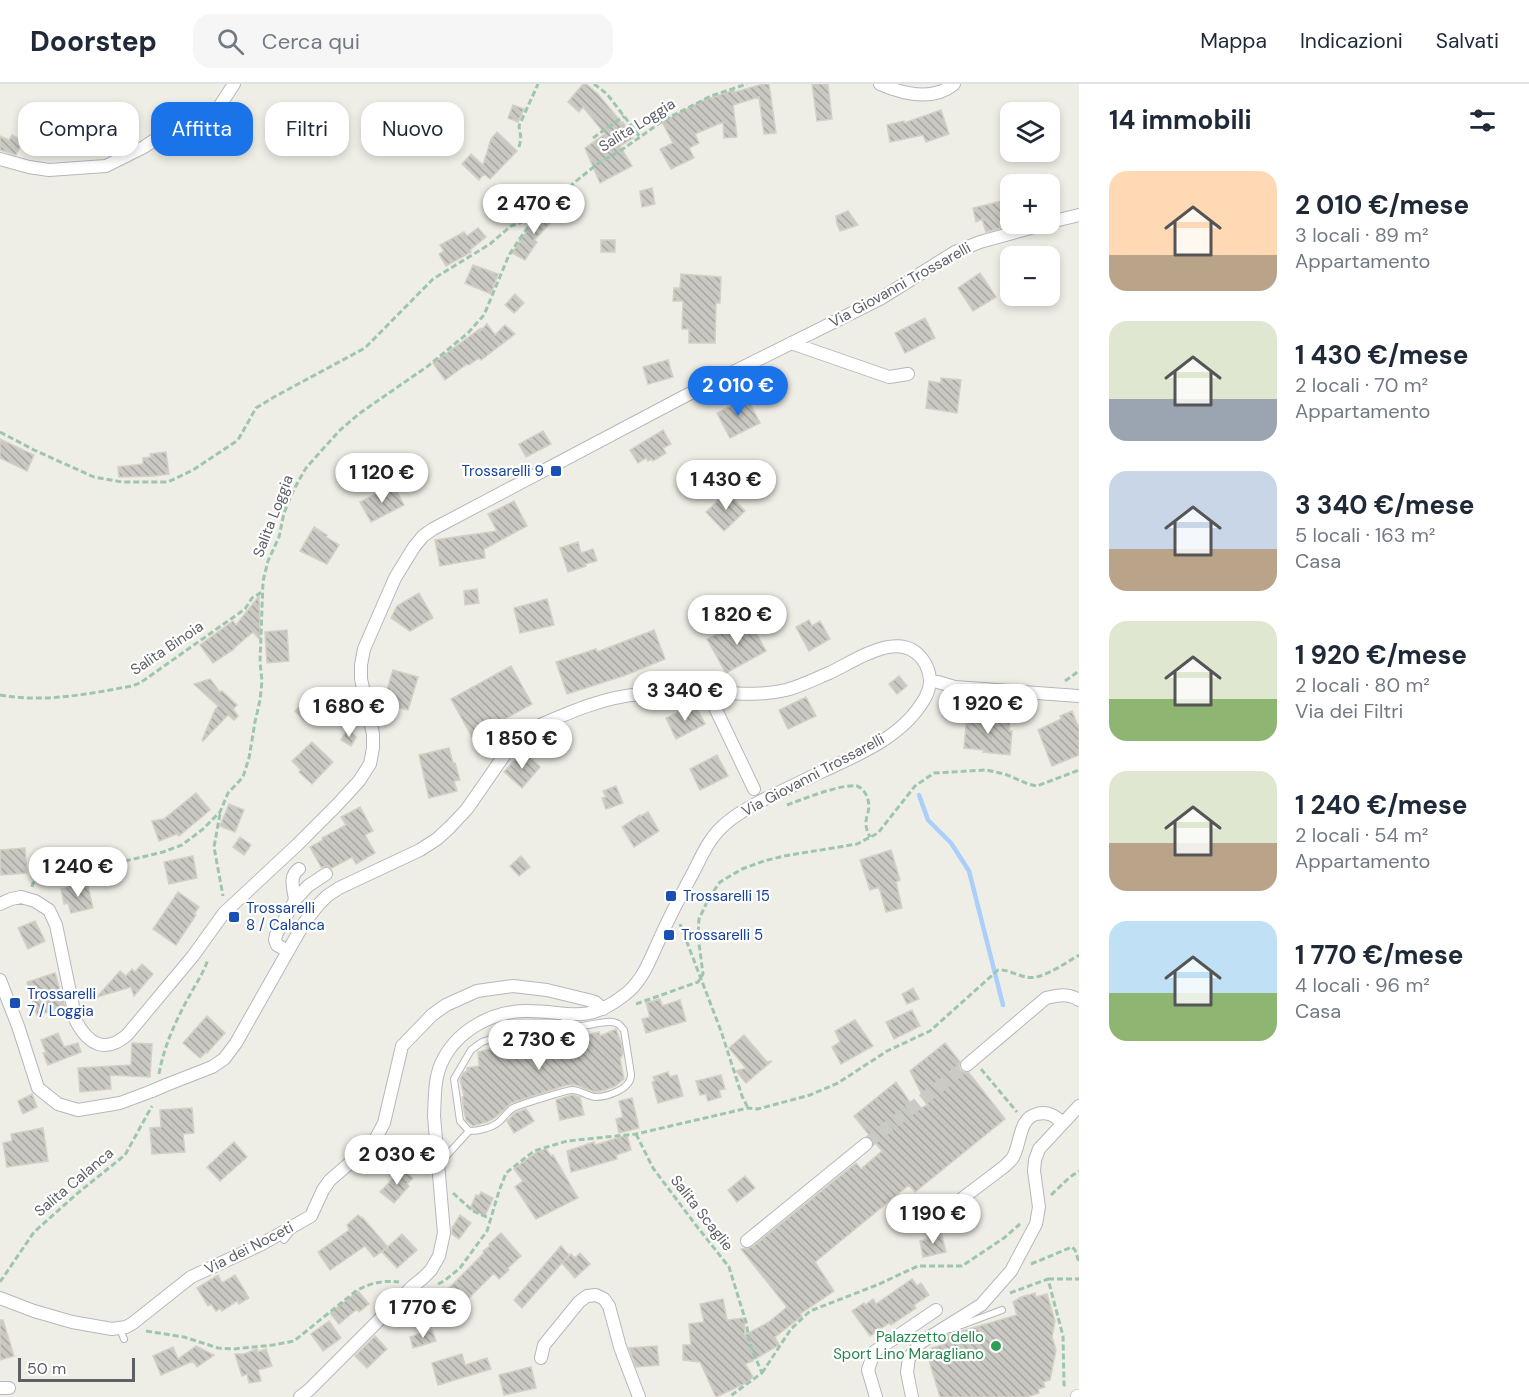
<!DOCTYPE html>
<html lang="it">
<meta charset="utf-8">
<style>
body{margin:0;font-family:"DM Sans",sans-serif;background:#f6f6f7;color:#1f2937;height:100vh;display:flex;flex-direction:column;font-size:22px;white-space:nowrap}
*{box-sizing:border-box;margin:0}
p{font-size:20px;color:#747a83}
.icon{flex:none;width:33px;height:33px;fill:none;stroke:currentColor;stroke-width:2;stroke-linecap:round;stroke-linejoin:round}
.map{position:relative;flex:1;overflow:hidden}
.side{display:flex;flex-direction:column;background:#fff;width:450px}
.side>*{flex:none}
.top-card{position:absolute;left:18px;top:18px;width:570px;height:54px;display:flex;gap:12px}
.buttons{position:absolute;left:1000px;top:18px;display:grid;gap:12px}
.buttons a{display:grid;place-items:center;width:60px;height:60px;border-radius:12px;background:#fff;box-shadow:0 3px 9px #0003;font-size:30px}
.scale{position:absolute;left:18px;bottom:15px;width:117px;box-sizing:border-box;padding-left:6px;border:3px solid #5d6065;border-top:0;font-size:16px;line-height:21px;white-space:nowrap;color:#5d6065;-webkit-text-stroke:4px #fff;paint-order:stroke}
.price{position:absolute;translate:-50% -51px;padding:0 14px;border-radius:21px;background:#fff;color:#222;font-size:20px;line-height:39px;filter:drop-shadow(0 2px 3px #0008)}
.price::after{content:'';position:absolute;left:50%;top:36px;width:18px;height:14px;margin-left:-9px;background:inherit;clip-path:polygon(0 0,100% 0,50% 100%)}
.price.active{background:#1a73e8;color:#fff}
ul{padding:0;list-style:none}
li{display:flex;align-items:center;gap:18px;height:150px;padding:0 30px}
li span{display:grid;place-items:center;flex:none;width:168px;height:120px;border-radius:18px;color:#555}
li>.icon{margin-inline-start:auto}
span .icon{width:72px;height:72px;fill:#fffc;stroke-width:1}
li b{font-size:26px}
h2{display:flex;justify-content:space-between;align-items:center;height:72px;padding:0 30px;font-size:26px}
.tag{padding:0 21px;border-radius:18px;background:#fff;box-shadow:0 3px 9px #0003;font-size:21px;line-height:54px}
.tag.active{background:#1a73e8;color:#fff}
header{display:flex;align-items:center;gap:36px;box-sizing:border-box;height:84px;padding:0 30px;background:#fff;border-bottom:2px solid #e0e1e3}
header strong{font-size:28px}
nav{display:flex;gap:33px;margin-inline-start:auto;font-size:21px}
.search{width:420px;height:54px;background:#f6f6f7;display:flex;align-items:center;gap:15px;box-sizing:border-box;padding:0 21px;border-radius:18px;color:#747a83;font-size:22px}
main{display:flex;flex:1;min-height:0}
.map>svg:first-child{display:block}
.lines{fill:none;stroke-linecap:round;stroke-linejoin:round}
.stream{stroke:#aacffb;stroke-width:4.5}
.building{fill:url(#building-back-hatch);stroke:#d4d0c4;stroke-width:1.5}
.minor-tunnel{stroke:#cacac6;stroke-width:12;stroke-dasharray:12 6;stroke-linecap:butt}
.service-casing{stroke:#b6b7bc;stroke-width:8}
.minor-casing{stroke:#b6b7bc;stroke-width:14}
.tertiary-casing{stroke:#b6b7bc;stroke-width:16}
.path{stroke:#9dc6ad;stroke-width:3;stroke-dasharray:6 3;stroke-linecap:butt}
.service{stroke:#fff;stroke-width:6}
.minor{stroke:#fff;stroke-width:12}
.tertiary{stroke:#fff;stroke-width:15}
.minor-bridge-casing{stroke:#b6b7bc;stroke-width:14;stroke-linecap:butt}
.minor-bridge{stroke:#fff;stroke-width:12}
.transit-dot{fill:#1a4fb4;stroke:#fff;stroke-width:2}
.leisure-dot{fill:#2e9e5b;stroke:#fff;stroke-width:2}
.labels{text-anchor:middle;stroke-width:4.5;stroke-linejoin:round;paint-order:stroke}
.street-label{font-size:15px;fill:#5d6065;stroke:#fff}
.transit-label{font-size:15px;fill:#164399;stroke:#fff;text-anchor:start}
.leisure-label{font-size:15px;fill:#27864d;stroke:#fff;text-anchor:end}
</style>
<header>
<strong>Doorstep</strong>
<div class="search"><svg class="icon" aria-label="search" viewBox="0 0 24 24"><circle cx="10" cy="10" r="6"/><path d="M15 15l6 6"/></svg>Cerca qui</div>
<nav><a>Mappa</a><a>Indicazioni</a><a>Salvati</a></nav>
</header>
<main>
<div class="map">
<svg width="1079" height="1313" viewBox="0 0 1079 1313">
<defs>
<pattern id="building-back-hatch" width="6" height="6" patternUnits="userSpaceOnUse" patternTransform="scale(1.5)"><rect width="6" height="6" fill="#cac8c2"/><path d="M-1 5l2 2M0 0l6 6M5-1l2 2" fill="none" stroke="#a7a6a1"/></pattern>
</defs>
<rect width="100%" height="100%" fill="#efeee6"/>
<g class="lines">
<path class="stream" d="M919,711L928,736L951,759L969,787L1003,921"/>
</g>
<path class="building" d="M583,0H586L598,10L622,39L623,38L633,54L620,62L632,82L600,99L585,64L605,50L583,23L579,28L568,18Z
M763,0H769L776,49L764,50L759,13L733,21L737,53L724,54L723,38L695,50L699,59L689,64L694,74L671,85L660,65L673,59L662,38L702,17L734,6L735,8Z
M812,0H828L832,35L817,37Z
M513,21L524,25L518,38L508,34Z
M941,26L949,50L926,58L923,51L890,58L887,41L904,37V39Z
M497,48L517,67L490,95L484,90L479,96L462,80L471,70L483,81L491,55Z
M12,51L23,57L16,71L0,66V52L9,56Z
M652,104L655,120L642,123L640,107Z
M1002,117L1004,124L1008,123L1012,141L986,148L982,135L976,138L973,124Z
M549,124L558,131L534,156L537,158L525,176L512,169L520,157L519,156Z
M848,127L858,141L840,147L837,140L836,132Z
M478,144L486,153L470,166L471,168L446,182L439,170L444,167L440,161L464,148L467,152Z
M601,156H615V168H601Z
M473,181L498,190L491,210L465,199Z
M980,189L996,213L973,227L958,204Z
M681,190L721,193L720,219H716L715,259H689V245H682L683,217H673L674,204H680Z
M515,210L524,219L514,229L505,221Z
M925,234L935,254L905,269L895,249Z
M487,240L495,251L505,241L515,250L481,276L479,274L469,281L467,280L445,296L433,279L481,244L479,248Z
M668,276L673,293L648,300L643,283Z
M941,294L961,296L957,329L926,324L929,297L941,299Z
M745,310L760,339L730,354L717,329L731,322L729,318Z
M663,346L671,360L663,364L666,369L653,377L652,375L648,377L646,374L638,379L630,366Z
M543,347L551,360L526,373L519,360Z
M0,355L34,371L27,387L0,374Z
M166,368L169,390L154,392L119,393L118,383L143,380V374L151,373L150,370Z
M393,401L404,421L371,438L360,418Z
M727,408L745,427L724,447L706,428Z
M514,417L527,442L484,465L485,474L440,482L435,456L497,447L488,430Z
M314,443L327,451L326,453L339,461L327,480L300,467Z
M578,458L581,469L593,465L597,477L585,480L586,482L568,488L560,464Z
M477,505L479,519L465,521L464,507Z
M419,509L433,534L410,547L391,534L397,522Z
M259,512L260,556L253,548L234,564V565L213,579L200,561L233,537L236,541Z
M547,515L554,541L520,549L514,524Z
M749,536L766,567L726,589L707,555L723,547L724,549Z
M809,536L812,542L820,537L830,555L809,567L796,543Z
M287,546L289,577L267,579L265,548Z
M654,546L665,575L626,591L567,610L556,578L596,565L597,568Z
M511,582L532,620L472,653L451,615Z
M393,586L418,593L408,626L383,619Z
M899,592L907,602L897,610L889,600Z
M210,595L220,608L222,607L237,621L233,625L238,632L234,636L228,631L203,657L202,656L215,626L218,622L194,600Z
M312,611L326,626L311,640L305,637L295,627Z
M806,613L816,632L788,645L779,626Z
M687,624L689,628L697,624L705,640L676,655L666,634Z
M1072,627L1079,644V671L1052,682L1038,646L1061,635L1060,632Z
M967,630L984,632V635L1010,637L1009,647H1012L1010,671L983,668L984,666L964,664Z
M348,644L356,653L351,662L341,656Z
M312,658L333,678L312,700L299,688L301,686L292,677Z
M449,664L453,679H455L460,696L454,697L457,707L429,714L419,671Z
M523,667L540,683L522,704L504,688Z
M717,671L728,692L700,706L690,685Z
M616,702L623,719L606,725L602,714L606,713L603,707Z
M196,709L210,726L179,752L177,750L159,757L152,737L164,735Z
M229,720L244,726L235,748L220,742Z
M360,723L373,747L365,751L375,769L356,780L352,773L332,784L326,782L321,783L310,763L323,756L322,754L346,741L341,733Z
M648,728L659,747L634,763L622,743L640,731L641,732Z
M240,753L251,761L244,771L233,763Z
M25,764L27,789L1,791L0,766Z
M891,766L900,796L896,798L902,824L886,828L879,803L870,806L860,776Z
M193,772L197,794L169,800L164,778Z
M521,772L530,783L519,792L510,782Z
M87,798L93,824L71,829L68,819L64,820L61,805Z
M178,808L199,823L194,830L196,831L176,861L153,845Z
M35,837L45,857L28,865L18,844Z
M142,880L153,890L134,912L131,903L97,913L120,887L126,892L132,885L135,888Z
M55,889L65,923L37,931L27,898Z
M913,904L919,915L907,920L902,910Z
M660,915L662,922L680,916L686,937L646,949L642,935L650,933L646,919Z
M912,926L920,942L894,955L886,938Z
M207,932L225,949L207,969L206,968L200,974L183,959Z
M855,936L873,962L841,980L832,963L840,958L835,947Z
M616,945L621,959L623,970L620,975L624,995L615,1002L605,1006L595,1008L576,1001H567L511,1019L496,1033L487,1038L473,1042L466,1036L464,1027L462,1013L464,1012L460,995L464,988H467V984L479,982L478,968L548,950L565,954L573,952L574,954L599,948L600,952Z
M58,949L64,963L78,959L81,968L48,981L43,969H46L41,956Z
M744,951L767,978L772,977L746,999L736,987L746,984L729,964Z
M132,959L152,960L150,993L110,991L111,1005L80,1008L78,984L131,981Z
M945,959L960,978L959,982L960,986L964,988L969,989L1005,1035L915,1108L909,1101L815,1178L834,1207L800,1230L802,1232L775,1253L779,1261L753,1276V1277L745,1280L753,1293L746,1299L716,1313L700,1278L683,1276V1261H691L689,1240L704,1238L700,1220L723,1215L727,1236L744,1234L745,1251L769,1238L787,1223L741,1165L752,1163L856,1079L861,1085L882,1067L854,1032L896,998L916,1027L927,1021L910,987Z
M668,988L670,993L677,991L683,1012L658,1019L652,998L655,997L653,993Z
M721,991L725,1005L719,1006L721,1013L708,1017L706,1010L700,1011L696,997Z
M32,1010L37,1023L23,1030L18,1017Z
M572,1011L580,1013L584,1031L560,1036L556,1016Z
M632,1014L639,1044L619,1049L616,1035L623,1033L619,1017Z
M192,1024L194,1049L183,1050L185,1068L152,1070L150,1044L161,1043L160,1026Z
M526,1025L534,1037L514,1049L507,1037L515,1029Z
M43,1044L48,1077L7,1083L3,1059L12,1057L11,1050Z
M627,1051L631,1066L616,1071L617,1075L571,1088L567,1067L594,1058L595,1061Z
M234,1058L247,1073L220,1097L207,1083Z
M546,1065L551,1072L553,1071L578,1114L536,1135L515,1103L523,1097L514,1085L537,1068Z
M402,1085L413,1094L407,1100L409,1102L394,1119L380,1108Z
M745,1092L755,1104L737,1118L728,1106Z
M481,1108L493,1114L485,1132L470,1125L476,1111L479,1112Z
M358,1131L361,1134L362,1133L388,1163L374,1173L365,1162L330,1186L318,1168L349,1146L347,1141Z
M460,1131L471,1139L459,1155L452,1150V1144Z
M501,1149L521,1172L508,1184L509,1186L499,1195L494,1189L463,1220L448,1205L484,1169L483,1167L490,1162L489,1160Z
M940,1149L941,1152H942L946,1168L923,1173L920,1157L928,1155L927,1152Z
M402,1150L417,1166L397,1184L382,1168Z
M561,1162L569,1171L564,1177L571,1170L575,1174L580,1169L590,1180L575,1194L562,1179L522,1224L514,1216Z
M218,1191L222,1199L235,1191L249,1214L239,1220L237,1217L222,1227L221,1224L216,1227L211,1220L208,1222L197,1204Z
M912,1195L917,1202L921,1199L929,1211L914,1221L916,1224L891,1241L889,1239L870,1252L852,1227L864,1219L865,1221L873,1215L876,1220Z
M358,1207L369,1220L359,1228L357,1225L339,1240L330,1229Z
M1035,1209L1036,1213L1047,1210L1055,1237L1052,1253L1056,1266L1050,1296L1043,1298L1045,1303L1038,1305L1039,1309L1027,1313H940L928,1273L931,1264L945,1260L943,1254L948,1251L1017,1231L1013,1218L1021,1213Z
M0,1236H3L14,1272L0,1276Z
M329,1237L341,1254L323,1267L311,1250Z
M432,1246L436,1257L413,1264L410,1253Z
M375,1252L387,1265L367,1284L355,1272Z
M196,1262L214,1271L197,1283L193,1277L161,1291L153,1272L173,1263L178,1275Z
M657,1262L659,1281L636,1283L629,1264Z
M257,1265L258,1268L266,1265L272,1282L258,1286L261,1297L249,1299L247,1290L242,1292L235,1270H244Z
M462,1270L465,1281L487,1274L491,1285L438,1301L432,1279Z
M531,1283L536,1304L504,1311L499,1291Z"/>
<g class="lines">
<path class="minor-tunnel" d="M866,1060L967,981"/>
<g class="service-casing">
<path id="service" d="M539,943L508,949L482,958L471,966L454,995L460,1037L469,1047C479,1047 492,1044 500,1037C504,1033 508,1027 513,1024C519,1021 567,1006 572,1006C580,1006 587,1012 595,1013C607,1013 632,1005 631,990L624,946C621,943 620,940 616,939C604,934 582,947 565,940L564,930
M439,1080L469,1047
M284,1156L292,1146
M120,1245L124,1255
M951,1245L1002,1226"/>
</g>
<g class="minor-casing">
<path id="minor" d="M880,0C903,10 932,18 954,0
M0,75L29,83L49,86L106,82L144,63L165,49L209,33L219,23L234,0
M1050,138L1079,131
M791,259L889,293L908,290
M931,596L955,603L1079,612
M708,609L754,705
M295,816C294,806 288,792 299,785
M0,820L11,815L21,813L35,817L49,826L56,841L76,937C88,960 105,970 127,951L193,872L224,829L297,761L337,721L359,697L370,680L373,664V650L361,595V581L364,565L395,494L414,463L423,452L433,445L685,312L880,215L955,168L980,158L1045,140
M288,867L277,861L275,856L276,851L295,816L308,802L326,790
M0,896L18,942L38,1004L58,1020L78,1026L120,1019L152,1007
M967,981L1046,914C1058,911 1068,909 1079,916
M166,1001L212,983L224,975L236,959L304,839L319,820L327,812L339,804L420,766L437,755L450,743L467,725L512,660L521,652L531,645C566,630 602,613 641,610C668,608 695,609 722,609C743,610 765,611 786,606C801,602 815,595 829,589C856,577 904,540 926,581C932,593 931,603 925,614C904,652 860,670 823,687C804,696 785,706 765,715C750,723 734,731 722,743C709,755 702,771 694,787C682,809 670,831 660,854C650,875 643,898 623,912C584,942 567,926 524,927C490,928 455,948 441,980C434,996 435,1015 434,1032L444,1149L439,1172L431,1186L423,1194
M905,1124C919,1137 926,1135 943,1129L1005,1082C1006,1081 1012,1075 1012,1075C1021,1062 1018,1034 1037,1030C1048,1027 1055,1032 1063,1039
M747,1157L866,1060
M0,1214L34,1227L72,1238L112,1245L126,1243L133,1239L191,1193L262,1160L311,1132L323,1106L330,1096L365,1066L376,1054L384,1039L402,962L432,931L446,921L477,907L513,902L547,906L588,916L595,918L603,925
M541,1274L544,1261L579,1218L587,1212L596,1211L604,1215L609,1222L620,1263L639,1313
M0,1304H9
M300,1313L309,1306L412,1203
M876,1313L868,1286L874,1268L936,1226
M912,1313L907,1288L909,1274L920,1259L981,1221L1011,1187L1036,1140L1039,1123L1034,1087L1035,1076L1039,1065L1079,1022"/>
</g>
<g class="tertiary-casing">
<path id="tertiary" d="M1078,1313H1079"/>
</g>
<path class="path" d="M594,0L607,10L640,53
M593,54L624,32
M519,63L521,55L519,42L538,0
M0,348L34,366L94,393L122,398H168L193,386L238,356L256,324L274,313L365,264L433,195L490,160L511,142L534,134
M1065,597L1079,587
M0,611C44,619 88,610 132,602L140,599L245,525L252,514L262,508
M787,721C800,716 844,699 857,702C863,704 867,711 868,716C872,731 860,734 870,753
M220,730L214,763L223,812
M32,803L33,799L47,793L92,782L116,779L138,774L163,768L182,761L203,745L220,728L228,709L243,693L249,674L255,638L260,616L262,597L260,578L263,497L268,477L279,453L284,429L294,405L306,384L339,347L360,329L428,282L468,249L484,231L509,171L523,150L534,136L575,98L596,81L623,65L664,36L711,12L747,0
M680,840L721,947L742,1012L748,1024
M636,920L698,898L703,890L698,852L699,835L709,814L720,798L742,785L764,777L784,772L857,760L878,749L915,702L934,689L986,686L1005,690L1028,700L1037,702L1079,686
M981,985L1017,1028
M159,990C164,961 177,934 191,909C197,898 204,888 208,875
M636,1050L653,1084L695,1140L729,1183L746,1238L750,1261L762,1289L729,1313
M453,1109L473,1127L491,1135
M1051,1111L1070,1093L1079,1087
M1031,1180L1072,1163L1075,1166L1079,1178
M1048,1195H1079
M0,1198L34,1148L79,1108L125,1071L152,1022
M438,1200L444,1197L460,1184L487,1147L499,1107L506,1089L534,1067L567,1057L636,1050L748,1024L758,1025L810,1011L838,999L887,967L930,947L998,886C1007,885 1016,891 1026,893C1041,897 1065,879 1079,871
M1010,1209L1048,1195L1063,1252L1064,1301H1068
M146,1247L184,1253L218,1264L233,1265L273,1261L294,1257L356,1207C370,1199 383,1196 399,1198
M762,1289L791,1245L810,1227L877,1201L918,1182H962L1004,1154L1020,1140"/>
<use href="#service" class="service"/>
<use href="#minor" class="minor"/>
<use href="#tertiary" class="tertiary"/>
<g class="minor-bridge-casing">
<path id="minor-bridge" d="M152,1007L166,1001
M412,1203L423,1194"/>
</g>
<use href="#minor-bridge" class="minor-bridge"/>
</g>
<g class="transit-dot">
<rect x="550" y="381" width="12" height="12" rx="3"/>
<rect x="665" y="806" width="12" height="12" rx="3"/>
<rect x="228" y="827" width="12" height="12" rx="3"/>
<rect x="663" y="845" width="12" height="12" rx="3"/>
<rect x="9" y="913" width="12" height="12" rx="3"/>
</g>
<circle class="leisure-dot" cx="996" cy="1262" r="6"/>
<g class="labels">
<g class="street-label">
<text transform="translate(637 41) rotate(-32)" y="5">Salita Loggia</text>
<text transform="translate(900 201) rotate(-29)" y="5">Via Giovanni Trossarelli</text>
<text transform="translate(273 432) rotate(-69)" y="5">Salita Loggia</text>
<text transform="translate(167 564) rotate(-34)" y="5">Salita Binoia</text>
<text transform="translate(813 691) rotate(-28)" y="5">Via Giovanni Trossarelli</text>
<text transform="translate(74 1098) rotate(-40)" y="5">Salita Calanca</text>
<text transform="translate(702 1129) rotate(52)" y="5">Salita Scaglie</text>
<text transform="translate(249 1164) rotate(-27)" y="5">Via dei Noceti</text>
</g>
<g class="transit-label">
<text x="544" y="392" text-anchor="end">Trossarelli 9</text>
<text x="683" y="817">Trossarelli 15</text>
<text x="246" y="829">Trossarelli<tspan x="246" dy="17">8 / Calanca</tspan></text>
<text x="681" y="856">Trossarelli 5</text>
<text x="27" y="915">Trossarelli<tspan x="27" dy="17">7 / Loggia</tspan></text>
</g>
<g class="leisure-label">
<text x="984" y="1258">Palazzetto dello<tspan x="984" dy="17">Sport Lino Maragliano</tspan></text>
</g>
</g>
</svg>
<div class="buttons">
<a><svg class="icon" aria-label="layers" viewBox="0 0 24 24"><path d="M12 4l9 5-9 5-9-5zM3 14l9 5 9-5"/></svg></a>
<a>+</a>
<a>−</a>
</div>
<div class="scale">50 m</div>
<b class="price" style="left:534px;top:151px">2 470 €</b>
<b class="price active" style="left:738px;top:333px">2 010 €</b>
<b class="price" style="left:382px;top:420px">1 120 €</b>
<b class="price" style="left:726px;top:427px">1 430 €</b>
<b class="price" style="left:737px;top:562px">1 820 €</b>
<b class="price" style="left:685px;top:638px">3 340 €</b>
<b class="price" style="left:988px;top:651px">1 920 €</b>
<b class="price" style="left:349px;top:654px">1 680 €</b>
<b class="price" style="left:522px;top:686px">1 850 €</b>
<b class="price" style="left:78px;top:814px">1 240 €</b>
<b class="price" style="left:539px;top:987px">2 730 €</b>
<b class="price" style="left:397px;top:1102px">2 030 €</b>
<b class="price" style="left:933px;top:1161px">1 190 €</b>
<b class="price" style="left:423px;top:1255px">1 770 €</b>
<div class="top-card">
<a class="tag">Compra</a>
<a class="tag active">Affitta</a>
<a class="tag">Filtri</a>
<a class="tag">Nuovo</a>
</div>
</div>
<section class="side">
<h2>14 immobili<svg class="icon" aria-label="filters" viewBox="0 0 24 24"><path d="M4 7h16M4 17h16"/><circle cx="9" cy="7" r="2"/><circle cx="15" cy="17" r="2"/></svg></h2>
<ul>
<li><span style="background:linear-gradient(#ffd9b3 70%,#b9a48a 0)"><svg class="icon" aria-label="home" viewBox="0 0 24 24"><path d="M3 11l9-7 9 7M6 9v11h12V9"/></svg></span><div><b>2 010 €/mese</b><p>3 locali · 89 m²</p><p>Appartamento</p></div></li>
<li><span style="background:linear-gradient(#dfe7d0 65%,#9aa5b1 0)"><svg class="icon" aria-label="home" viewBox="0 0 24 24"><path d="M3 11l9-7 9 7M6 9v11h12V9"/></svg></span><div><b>1 430 €/mese</b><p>2 locali · 70 m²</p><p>Appartamento</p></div></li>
<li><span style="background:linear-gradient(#c9d6e8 65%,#b9a48a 0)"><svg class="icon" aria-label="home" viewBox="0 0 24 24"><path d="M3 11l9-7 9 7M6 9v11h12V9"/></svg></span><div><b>3 340 €/mese</b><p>5 locali · 163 m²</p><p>Casa</p></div></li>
<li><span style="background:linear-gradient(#dfe7d0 65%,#8fb573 0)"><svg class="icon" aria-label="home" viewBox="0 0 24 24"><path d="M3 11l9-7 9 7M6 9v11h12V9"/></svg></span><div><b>1 920 €/mese</b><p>2 locali · 80 m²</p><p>Via dei Filtri</p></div></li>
<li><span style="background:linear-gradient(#dfe7d0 60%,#b9a48a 0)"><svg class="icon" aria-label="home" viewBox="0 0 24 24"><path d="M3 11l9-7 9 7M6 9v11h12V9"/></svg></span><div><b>1 240 €/mese</b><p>2 locali · 54 m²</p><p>Appartamento</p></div></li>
<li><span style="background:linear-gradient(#bfe0f5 60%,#8fb573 0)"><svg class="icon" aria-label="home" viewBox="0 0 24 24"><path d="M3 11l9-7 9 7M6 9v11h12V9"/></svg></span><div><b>1 770 €/mese</b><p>4 locali · 96 m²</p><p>Casa</p></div></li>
</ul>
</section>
</main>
